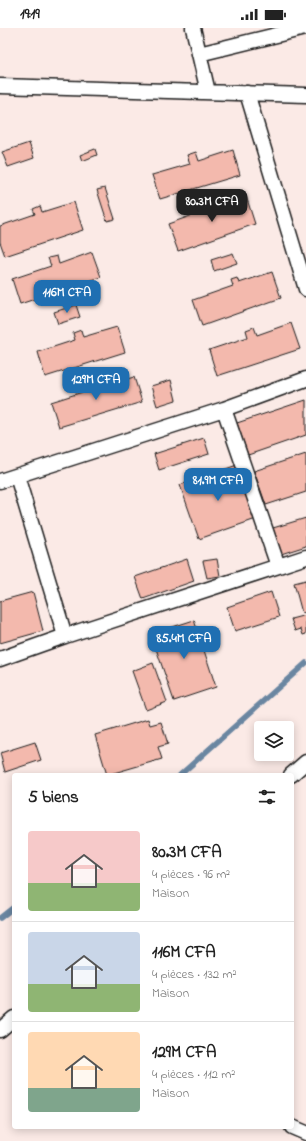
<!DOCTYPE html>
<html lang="fr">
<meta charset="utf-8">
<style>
body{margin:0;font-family:"Indie Flower",sans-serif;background:#f2f2f2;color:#222;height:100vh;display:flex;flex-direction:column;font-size:15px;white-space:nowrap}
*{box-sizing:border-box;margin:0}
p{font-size:13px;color:#767676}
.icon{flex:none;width:22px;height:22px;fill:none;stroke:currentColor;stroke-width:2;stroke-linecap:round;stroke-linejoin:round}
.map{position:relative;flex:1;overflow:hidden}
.drawer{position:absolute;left:12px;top:745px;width:282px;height:356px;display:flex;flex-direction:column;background:#fff;border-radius:4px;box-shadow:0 2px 10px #0003}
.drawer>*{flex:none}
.tools{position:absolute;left:254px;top:693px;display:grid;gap:8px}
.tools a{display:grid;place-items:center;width:40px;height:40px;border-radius:4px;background:#fff;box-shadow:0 2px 10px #0003;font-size:20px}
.price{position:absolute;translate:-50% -34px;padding:0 9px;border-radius:8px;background:#1f6fb2;color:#fff;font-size:13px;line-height:26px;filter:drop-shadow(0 1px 2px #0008)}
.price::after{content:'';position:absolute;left:50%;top:24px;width:12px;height:9px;margin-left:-6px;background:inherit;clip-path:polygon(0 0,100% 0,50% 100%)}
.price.active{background:#222;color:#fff}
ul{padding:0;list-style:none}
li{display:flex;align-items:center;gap:12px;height:100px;padding:0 16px}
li+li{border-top:1px solid #e0e0e0}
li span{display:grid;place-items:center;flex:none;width:112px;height:80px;border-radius:4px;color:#555}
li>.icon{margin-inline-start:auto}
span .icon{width:48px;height:48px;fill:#fffc;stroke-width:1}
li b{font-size:17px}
h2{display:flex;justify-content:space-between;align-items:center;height:48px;padding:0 16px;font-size:17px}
.status{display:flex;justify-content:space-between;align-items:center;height:28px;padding:0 20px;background:#fff;direction:ltr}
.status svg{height:11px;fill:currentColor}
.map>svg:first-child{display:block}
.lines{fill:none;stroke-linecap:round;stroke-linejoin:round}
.stream{stroke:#6a86a1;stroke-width:5.5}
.building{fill:#f3b9ad;stroke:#1c1c1c}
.minor-casing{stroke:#1c1c1c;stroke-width:17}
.minor{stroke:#fff;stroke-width:14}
</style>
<div class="status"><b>19:19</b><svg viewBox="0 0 49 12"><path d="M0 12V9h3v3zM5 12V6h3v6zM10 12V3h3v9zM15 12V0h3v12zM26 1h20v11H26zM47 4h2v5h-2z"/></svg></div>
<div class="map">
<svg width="306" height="1113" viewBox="0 0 306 1113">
<rect width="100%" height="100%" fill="#fbeae6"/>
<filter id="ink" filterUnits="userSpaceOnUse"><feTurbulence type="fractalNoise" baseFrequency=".025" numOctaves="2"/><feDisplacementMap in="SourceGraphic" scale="8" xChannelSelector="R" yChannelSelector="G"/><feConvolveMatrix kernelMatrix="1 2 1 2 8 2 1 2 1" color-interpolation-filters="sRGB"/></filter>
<g filter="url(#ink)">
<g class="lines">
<path class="stream" d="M180,747L306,635
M0,890L14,879"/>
</g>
<path class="building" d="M29,115L34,130L8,139L2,124Z
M95,121L97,127L82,133L80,127Z
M233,122L240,147L160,171L152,147L190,136L187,127L196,124L199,133Z
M105,160L115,191L107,193L97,162Z
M246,168L255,196L178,223L168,196L207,182L205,177L213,174L215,179Z
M74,174L83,202L5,228L0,214V198L35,186L33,181L40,178L42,184Z
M92,224L101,249L20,276L12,251L51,238L48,230L57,228L59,236Z
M233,225L237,235L214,243L211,232Z
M272,244L281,270L202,298L193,272L233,258L231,252L237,250L239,255Z
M76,277L80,289L58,296L54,284Z
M291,295L300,321L217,348L209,322L248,309L246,302L254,299L257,307Z
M117,299L125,324L45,349L38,324L75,312L73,305L81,302L83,309Z
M134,349L142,374L59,399L51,374L92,361L90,354L98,352L100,359Z
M171,352L176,372L157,378L151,358Z
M306,372V407L248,427L237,395Z
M204,410L209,426L159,442L154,426Z
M306,426V464L266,477L254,443Z
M237,437L256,491L199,511L180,457Z
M306,490V518L281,526L273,500Z
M187,531L194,553L143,571L135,549Z
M217,531L220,548L207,550L203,533Z
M306,552V584L302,585L294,555Z
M33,564L43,603L0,615V573Z
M271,564L279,589L235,603L227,579Z
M306,587V606L303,607L301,601L295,603L291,591Z
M194,592L216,659L174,673L151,606Z
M153,635L167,674L146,682L132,643Z
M148,691L150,697L161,694L168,716L158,719L162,731L107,747L95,707Z
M35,714L41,732L5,744L0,725Z"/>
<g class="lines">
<g class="minor-casing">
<path id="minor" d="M193,0L208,64
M199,26L305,0
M0,58L306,67
M247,65L306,261
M224,381L278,538
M17,448L65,608
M0,453L224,381L306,351
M0,631L65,608L306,529
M291,747L306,734
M0,1002L14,990
M292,1099L306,1105"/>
</g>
<use href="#minor" class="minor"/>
</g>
</g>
</svg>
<div class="tools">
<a><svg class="icon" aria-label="layers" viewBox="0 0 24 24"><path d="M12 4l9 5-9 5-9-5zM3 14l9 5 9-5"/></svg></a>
</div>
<b class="price active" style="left:212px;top:195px">80.3M CFA</b>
<b class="price" style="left:67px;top:286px">116M CFA</b>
<b class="price" style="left:96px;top:373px">129M CFA</b>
<b class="price" style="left:218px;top:474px">81.9M CFA</b>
<b class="price" style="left:184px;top:632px">85.4M CFA</b>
<section class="drawer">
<h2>5 biens<svg class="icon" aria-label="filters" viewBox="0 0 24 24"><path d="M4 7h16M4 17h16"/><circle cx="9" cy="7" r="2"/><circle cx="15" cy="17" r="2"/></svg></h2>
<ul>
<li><span style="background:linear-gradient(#f6c9c9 65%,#8fb573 0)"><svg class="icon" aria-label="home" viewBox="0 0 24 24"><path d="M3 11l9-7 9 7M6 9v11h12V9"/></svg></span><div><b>80.3M CFA</b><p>4 pièces · 96 m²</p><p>Maison</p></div></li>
<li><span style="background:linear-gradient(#c9d6e8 65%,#8fb573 0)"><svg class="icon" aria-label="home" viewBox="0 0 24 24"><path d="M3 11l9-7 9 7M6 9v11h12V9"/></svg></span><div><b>116M CFA</b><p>4 pièces · 132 m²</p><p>Maison</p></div></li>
<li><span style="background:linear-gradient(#ffd9b3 70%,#7fa58c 0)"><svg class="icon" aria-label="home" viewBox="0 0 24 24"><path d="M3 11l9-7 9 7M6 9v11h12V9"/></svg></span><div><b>129M CFA</b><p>4 pièces · 112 m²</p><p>Maison</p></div></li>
</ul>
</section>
</div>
